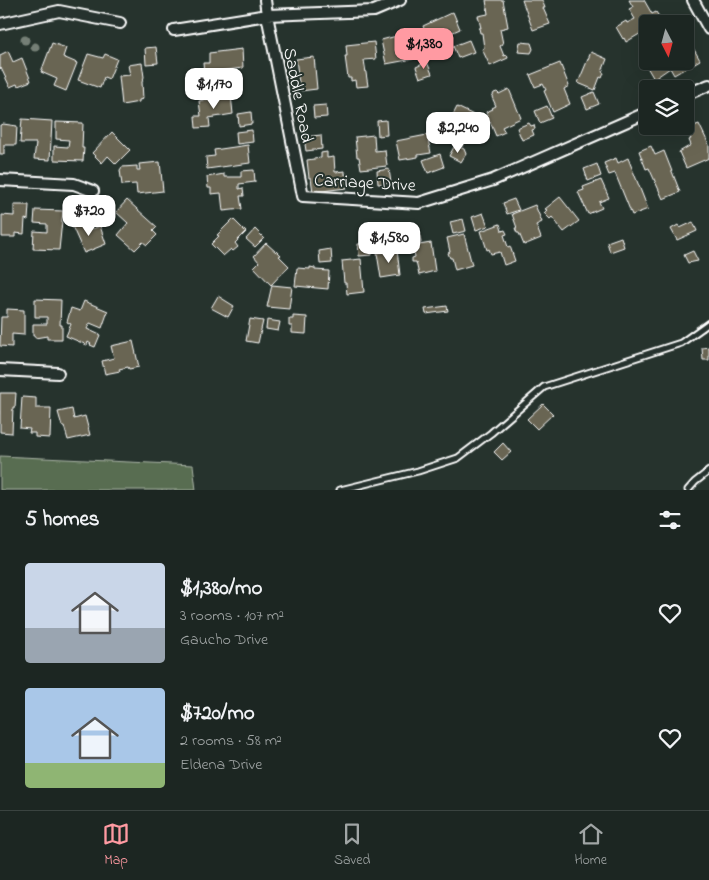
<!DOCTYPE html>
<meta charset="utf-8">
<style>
body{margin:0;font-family:"Indie Flower",sans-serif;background:#29322f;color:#f1f3f6;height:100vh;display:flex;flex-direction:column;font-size:19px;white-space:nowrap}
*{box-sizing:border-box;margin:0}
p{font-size:16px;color:#a0a5a5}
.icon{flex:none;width:28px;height:28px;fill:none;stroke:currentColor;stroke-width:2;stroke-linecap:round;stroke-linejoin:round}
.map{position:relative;height:490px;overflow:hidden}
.details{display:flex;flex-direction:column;background:#1c2622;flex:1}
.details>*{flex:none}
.needle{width:32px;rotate:174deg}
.buttons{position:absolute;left:639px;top:15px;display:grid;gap:10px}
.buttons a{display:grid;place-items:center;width:55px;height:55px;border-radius:5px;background:#1c2622;box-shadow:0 5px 20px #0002,0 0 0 1px #3a4340;font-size:25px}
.price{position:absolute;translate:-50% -42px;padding:0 11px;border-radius:10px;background:#fff;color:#222;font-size:16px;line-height:32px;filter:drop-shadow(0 1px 2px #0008)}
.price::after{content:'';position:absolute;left:50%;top:30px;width:15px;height:11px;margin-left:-8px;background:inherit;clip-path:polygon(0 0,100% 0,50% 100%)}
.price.active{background:#ff9aa2;color:#111}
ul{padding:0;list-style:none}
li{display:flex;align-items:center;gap:15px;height:125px;padding:0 25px}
li span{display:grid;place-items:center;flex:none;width:140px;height:100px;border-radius:5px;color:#555}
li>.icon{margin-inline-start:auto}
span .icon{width:60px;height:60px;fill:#fffc;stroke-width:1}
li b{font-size:21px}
h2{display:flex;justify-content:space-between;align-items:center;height:60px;padding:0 25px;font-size:21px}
.tabs{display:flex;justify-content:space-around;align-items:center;height:70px;border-top:1px solid #3a4340;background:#1c2622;font-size:14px;color:#a0a5a5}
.tabs a{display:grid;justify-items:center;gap:2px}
.tabs .active{color:#ff9aa2}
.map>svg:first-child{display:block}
.green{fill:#586d51;stroke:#acb6a8}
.building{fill:#696552;stroke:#fff}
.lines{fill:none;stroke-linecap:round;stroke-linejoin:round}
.lane-casing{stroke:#fff;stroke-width:9}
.street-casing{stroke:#fff;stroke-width:14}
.lane{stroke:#26332d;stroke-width:5}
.street{stroke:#26332d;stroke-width:10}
.tree{fill:#747f76}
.labels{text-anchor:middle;stroke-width:4;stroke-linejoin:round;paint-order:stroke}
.street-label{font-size:18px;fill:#fff;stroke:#26332d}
</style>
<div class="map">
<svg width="709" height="490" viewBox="0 0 709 490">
<rect width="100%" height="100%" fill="#26332d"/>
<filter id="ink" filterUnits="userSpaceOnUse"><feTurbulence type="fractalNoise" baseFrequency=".02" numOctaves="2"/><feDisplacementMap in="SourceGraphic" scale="10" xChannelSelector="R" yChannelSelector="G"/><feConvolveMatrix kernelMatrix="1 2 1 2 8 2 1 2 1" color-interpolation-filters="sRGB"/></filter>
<g filter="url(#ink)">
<path class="green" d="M0,456L193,465L196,490H0Z"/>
<path class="building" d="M486,0H503L508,27L500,29L503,44L500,46L504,56L507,55L508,58L490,66L482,49L484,48L482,33H480L479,28H481L478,16L488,14Z
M522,0H542L545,8H543L550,24L533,30Z
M629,0H644L652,14L656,12L662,21L657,24H648V29L626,42L624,38L623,39L616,27L626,21L627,23L635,19L629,9L633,7Z
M453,12L460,29L444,36L448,45L433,51L423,26Z
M413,32L417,52L411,54L413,59L386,64L381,40Z
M469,40L474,52L458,58L453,46Z
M374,42L376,59L364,60L368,86L356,87L355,80L351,81V78H348L345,56H347L346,45Z
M520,42L531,43L533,49L531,53L518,52Z
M52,43L66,48L63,57L77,63L66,91L54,86L57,79L41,72Z
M692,46L700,60L674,75L670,68L654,79L647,67L655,61H685V50Z
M156,47L158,63L146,64L145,48Z
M242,49L243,68L218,71L219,77H216V86L191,88L189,74L204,73L203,63H209V53Z
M8,51L13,62L22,58L31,81L18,86L17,84L10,87L1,68L0,69V55Z
M591,52L607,59L602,72L604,73L602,78L600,77L595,90L578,83Z
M88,54L103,58L105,54L117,59L109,79L104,77L100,88L78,80Z
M314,57L317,89L300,91L296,59Z
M427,62L432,74L420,78L416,67Z
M142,63L144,77L142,82L143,99L139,100V102L122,105L119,76L130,75L128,65Z
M560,63L569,86L564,89L570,104L553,112L544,91L546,90L543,84L535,87L530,75Z
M238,73L239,85L227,86L225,74Z
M509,89L521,118L502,127L505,132L496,136L486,112L493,109L492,108L496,106L492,97L494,93L497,92L499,94Z
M594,92L599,104L587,109L582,97Z
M231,95L233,114L209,118L210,127L196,128L195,116H201L199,101L209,99V97Z
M326,105L327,117L314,118L313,106Z
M547,106L552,118L540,123L535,111Z
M457,107L480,118L474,129L467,127L470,129L462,147L442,137L445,132L442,131L448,120L450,121Z
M251,112L252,124L239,126L238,114Z
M22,119L52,121L50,160L34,159L36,143H20Z
M386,120L387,135L378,136L377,121Z
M56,122L83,123L82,148H84L83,161L54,160V146L68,147L69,140L56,139Z
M529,123L531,126L534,125L535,129L532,130L534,135L522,140L517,128Z
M3,124L17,126L16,145H4V154H0V125H2Z
M699,124L709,145V158L686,168L679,152L691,145L689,140L691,139L686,129Z
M252,130L253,142L237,144L236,132Z
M112,132L130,150L116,164L108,156L102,163L92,153Z
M321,135L322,149L306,151L304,137Z
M374,135L375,151L385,150L387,166L361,169L359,157H357L355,137Z
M427,135L431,153L418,155V157L400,160L396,141Z
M248,145L250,163L207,169L206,157L215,156L214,150Z
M457,146L464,149L466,154L461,162L449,156L454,147Z
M651,146L655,155L664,151L680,192L663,199L649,168L646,169L639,151Z
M327,152V158L334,157L335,172L345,171V175L348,174L349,183L346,184L347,188L313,192L311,178H309L307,160L321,158V153Z
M440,154L444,167L428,173L423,160Z
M616,158L618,163L628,158L648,209L632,215L615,173L609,175L604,163Z
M160,162L163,191L137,194L136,184L122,185L120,170L122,167L137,166V170H140L139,164Z
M597,164L601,176L588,181L584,169Z
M389,169L391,183L378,184L377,171Z
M254,170L255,182L239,184V189L243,188L244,196H240L242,209L223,211L221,193L211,194V188H208L207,177L224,174V177H241V171Z
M601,180L609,198L599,202L602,208L588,214L578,192L584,190L583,187Z
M560,197L579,221L564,232L552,217L550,219L544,213L547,210L545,209Z
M514,199L519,210L507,214L503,203Z
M127,200L157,227L153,231L157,235L147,245L143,242L135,250L118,235L128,223L116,212Z
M14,205H29L28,220L25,219L24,234L15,233V237H2V215L14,216Z
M535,205L542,222L536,225L541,238L524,245L519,233H517L515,228H517L512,214Z
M35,210L63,211L59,250L33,249L34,231L47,232V224L34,223Z
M483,213L488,226L476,230L472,217Z
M233,219L246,232L235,243L238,247L233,251L231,249L223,256L211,244L219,236L217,235Z
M463,219L466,231L453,234L450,222Z
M85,221L89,230L100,226L106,244L84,253L72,226Z
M693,222L697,231L677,240L671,229L678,225L680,228Z
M500,224L502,231L505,230L507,234L504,235L508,247L510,246L515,261L504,265L500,252L491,254L489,249L487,250L481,231Z
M255,229L264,238L255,247L246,239Z
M419,230L421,243L409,245L406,233Z
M464,234L472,265L455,270L452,258H450L448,253L450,252L447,238Z
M385,236L387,250L376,251L373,239Z
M621,237L624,247L610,252L607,242Z
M266,243L276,252L277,251L281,255L279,256L289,266L271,285L254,267L259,262L254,256Z
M371,243L372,255L359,256L358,244Z
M431,243L435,271L419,275L416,262H412V258L415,257L413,246Z
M331,249L332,263L320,264L319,251Z
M397,250L400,275L381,278L377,253Z
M693,251L698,261L688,263L684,255Z
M361,259L364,292L347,294L346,283H344L342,261Z
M310,267L315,268V270L329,271L328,289L295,286L297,268L310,269Z
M272,285L292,287L289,309L267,307Z
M218,296L234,306L228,317L211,308Z
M35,299L61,300L60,325H62V339H47V336L35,338V336H33V324H47V317H35Z
M84,301L108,311L102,328L90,323L87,329L100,335L95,347L90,345L91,344L88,342L87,345L66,336L71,324L67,322L71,308L80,311Z
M447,306L448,311L426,314L425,309Z
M7,309L24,310V335L12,334V347L0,346L1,317H7Z
M293,316L307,317L306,334L292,333V326H289V319H293Z
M250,319L263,321L258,343L246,341Z
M267,320L280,322L278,331L266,329Z
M133,341L139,367L129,369L128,367L119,369L120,371L105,374L102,361L114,358L111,346Z
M709,347V360H703L702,348Z
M0,393H16L15,407H13L12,433L0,432Z
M22,397L36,398V408H51L50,438L35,437V433H29L30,429L20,428Z
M543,404L553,414L537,429L527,419Z
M72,409L74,419L85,416L90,435L68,440L64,426H62L58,412Z
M503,443L511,452L502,460L494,452Z"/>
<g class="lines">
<g class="lane-casing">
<path id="lane" d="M340,490L418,471L458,458L491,433L544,387L681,343L709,323
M688,490L695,482L709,471"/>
</g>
<g class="street-casing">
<path id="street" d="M265,0L267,15L303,196L419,203L493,180L648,112
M693,0L709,29
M0,24L59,11L120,23
M174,30L267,15L374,11L400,0
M685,95L709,85
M0,180L74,184L93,191
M0,370L58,373"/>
</g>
<use href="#lane" class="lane"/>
<use href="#street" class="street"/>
</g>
<g class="tree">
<circle cx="25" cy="40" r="4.5"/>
<circle cx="35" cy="47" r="4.5"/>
</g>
</g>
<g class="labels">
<g class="street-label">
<text transform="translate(299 95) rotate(79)" y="6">Saddle Road</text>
<text transform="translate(365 182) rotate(3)" y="6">Carriage Drive</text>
</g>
</g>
</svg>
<div class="buttons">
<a><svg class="needle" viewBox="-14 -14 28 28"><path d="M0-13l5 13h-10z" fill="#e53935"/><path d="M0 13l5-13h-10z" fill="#a0a5a5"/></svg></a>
<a><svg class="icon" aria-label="layers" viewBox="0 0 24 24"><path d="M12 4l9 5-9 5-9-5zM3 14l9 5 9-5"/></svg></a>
</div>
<b class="price active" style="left:424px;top:70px">$1,380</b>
<b class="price" style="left:214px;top:110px">$1,170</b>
<b class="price" style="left:458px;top:154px">$2,240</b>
<b class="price" style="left:89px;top:237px">$720</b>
<b class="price" style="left:389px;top:264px">$1,580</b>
</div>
<section class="details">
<h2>5 homes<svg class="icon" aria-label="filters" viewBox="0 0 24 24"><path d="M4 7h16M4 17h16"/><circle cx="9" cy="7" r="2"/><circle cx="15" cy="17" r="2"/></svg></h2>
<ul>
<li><span style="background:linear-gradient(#c9d6e8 65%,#9aa5b1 0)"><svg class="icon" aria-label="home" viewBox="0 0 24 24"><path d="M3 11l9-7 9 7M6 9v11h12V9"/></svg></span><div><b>$1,380/mo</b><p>3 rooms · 107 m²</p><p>Gaucho Drive</p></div><svg class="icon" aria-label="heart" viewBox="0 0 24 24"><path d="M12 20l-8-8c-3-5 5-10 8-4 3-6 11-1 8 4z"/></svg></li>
<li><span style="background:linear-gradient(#a9c7e8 75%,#8fb573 0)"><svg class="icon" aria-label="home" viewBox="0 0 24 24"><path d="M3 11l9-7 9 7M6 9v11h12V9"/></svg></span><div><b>$720/mo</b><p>2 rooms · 58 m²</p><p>Eldena Drive</p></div><svg class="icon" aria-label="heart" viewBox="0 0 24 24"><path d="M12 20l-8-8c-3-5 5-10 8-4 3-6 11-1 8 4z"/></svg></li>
</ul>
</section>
<nav class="tabs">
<a class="active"><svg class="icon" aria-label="map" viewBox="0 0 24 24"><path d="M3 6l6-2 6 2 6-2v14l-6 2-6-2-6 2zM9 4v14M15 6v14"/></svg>Map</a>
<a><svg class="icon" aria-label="saved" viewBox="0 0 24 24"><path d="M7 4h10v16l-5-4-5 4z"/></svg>Saved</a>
<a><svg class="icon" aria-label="home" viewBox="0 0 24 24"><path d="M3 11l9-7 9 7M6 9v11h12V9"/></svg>Home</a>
</nav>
